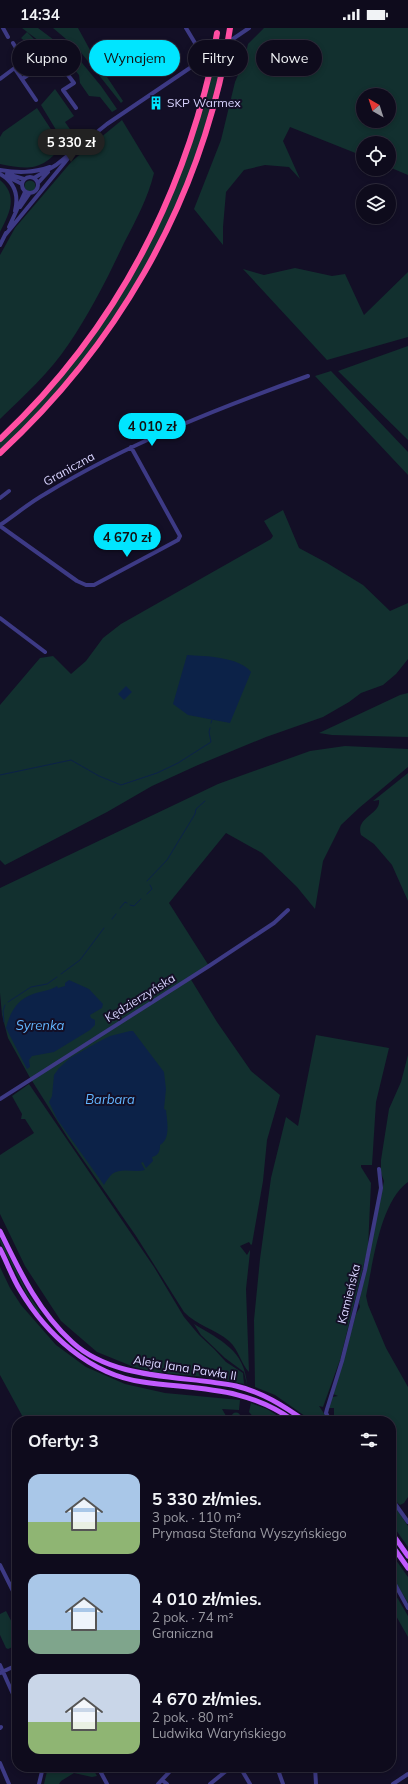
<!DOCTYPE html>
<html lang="pl">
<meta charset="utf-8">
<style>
body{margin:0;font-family:Mulish,sans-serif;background:#171425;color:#f1f3f6;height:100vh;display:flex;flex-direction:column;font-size:15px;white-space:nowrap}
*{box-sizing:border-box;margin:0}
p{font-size:13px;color:#9b9ba3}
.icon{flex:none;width:22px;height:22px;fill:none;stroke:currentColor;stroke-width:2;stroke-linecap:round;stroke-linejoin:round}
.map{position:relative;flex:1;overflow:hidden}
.sheet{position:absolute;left:12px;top:1388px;width:384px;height:356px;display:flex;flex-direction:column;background:#0e0b1c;border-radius:16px;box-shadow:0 2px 6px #0003,0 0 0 1px #2e2b3b}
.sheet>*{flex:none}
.guide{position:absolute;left:12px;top:12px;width:384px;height:36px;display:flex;gap:8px}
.needle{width:26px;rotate:321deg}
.fabs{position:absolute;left:356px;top:60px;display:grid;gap:8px}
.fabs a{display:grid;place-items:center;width:40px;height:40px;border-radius:50%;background:#0e0b1c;box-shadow:0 2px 6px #0003,0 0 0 1px #2e2b3b;font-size:20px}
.price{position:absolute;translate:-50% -34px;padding:0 9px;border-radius:14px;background:#00e5ff;color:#111;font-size:13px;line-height:26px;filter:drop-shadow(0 1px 2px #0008)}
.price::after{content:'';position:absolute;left:50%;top:24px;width:12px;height:9px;margin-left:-6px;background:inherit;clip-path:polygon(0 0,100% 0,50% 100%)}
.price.selected{background:#222;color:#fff}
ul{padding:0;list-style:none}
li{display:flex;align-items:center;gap:12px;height:100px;padding:0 16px}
li span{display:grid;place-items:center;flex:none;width:112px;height:80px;border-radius:12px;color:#555}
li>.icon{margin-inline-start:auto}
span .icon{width:48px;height:48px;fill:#fffc;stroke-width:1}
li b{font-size:17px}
h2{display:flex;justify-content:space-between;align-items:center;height:48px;padding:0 16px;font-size:17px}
.chip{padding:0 14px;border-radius:18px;background:#0e0b1c;box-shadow:0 2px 6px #0003,0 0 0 1px #2e2b3b;font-size:14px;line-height:36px}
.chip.selected{background:#00e5ff;color:#111}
.status{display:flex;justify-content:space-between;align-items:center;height:28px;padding:0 20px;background:#0e0b1c;direction:ltr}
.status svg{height:11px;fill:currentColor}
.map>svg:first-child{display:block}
.green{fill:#12302f;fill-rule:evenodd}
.water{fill:#0c2248}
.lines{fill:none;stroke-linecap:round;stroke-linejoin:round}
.stream{stroke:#0c2248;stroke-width:1}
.minor{stroke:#3d3a85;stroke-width:4}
.major{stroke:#c25bff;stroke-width:5}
.highway{stroke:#ff4fa3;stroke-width:6}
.highway-bridge{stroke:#ff4fa3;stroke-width:6}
.labels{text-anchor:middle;stroke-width:4;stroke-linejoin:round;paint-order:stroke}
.poi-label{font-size:12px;fill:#d9d4ff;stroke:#130f26;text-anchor:start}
.street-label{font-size:12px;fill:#d9d4ff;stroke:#130f26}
.water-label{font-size:13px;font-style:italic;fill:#62b6ff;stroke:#130f26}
</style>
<div class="status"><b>14:34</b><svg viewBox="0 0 49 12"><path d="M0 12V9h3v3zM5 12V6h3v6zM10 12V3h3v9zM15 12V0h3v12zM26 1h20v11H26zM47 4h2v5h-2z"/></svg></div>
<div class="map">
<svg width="408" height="1756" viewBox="0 0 408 1756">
<rect width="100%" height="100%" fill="#130f26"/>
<path class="green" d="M22,0H38L78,30L101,58L117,81L112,84L100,69L89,68L80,55L79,47L64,29L56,26Z
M53,0H78L95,31L123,73L121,75L79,22Z
M264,0H408V147L389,139V115H363V128L290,99L283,113L300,151L289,139L265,137L244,142L226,164L223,199V217L194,181L221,112L235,54L244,33L248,16ZM363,67H389V93H363Z
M27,4L37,14L32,20L21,10Z
M212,45L219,46C209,85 198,124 183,162C153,234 109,301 59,361C42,383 20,402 0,422V414C112,307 175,194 212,45Z
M55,61L74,88L65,94L76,110L72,113L64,115L41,77Z
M37,80L62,118C42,143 29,142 0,136V109L3,104Z
M122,92L154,145C148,170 136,192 124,215C108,249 90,285 68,317C50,344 24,368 0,391V227L15,200L72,133Z
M0,152C19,168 9,186 0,204Z
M24.5 158a5.5 5.5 0 1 1 11 0a5.5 5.5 0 1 1-11 0Z
M295,240L332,248L345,246L364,287L408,244V309L327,332L243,241L264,247Z
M408,318V412L338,343Z
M331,343L408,424V447L315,348Z
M283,482L299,520L327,535L363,557L390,583L408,575V631L396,646L383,657L361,665L349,674L323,689L266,709L198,737L152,758L107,784L5,837L0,832V677L40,630L53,628L71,646L86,633L103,610L121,596L271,511L273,508L264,493Z
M408,665V709L332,707L319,705L400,667Z
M345,718L408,721V739L359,780L341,797L323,833L315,881L297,859L262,825L226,805L169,875L209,938L190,950L217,994L251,1043L280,1067L267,1112L263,1153L252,1216L251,1217L249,1214L240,1218L247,1227L250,1222V1224L246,1261L249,1344C241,1336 239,1322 229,1313C215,1301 196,1297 184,1284L136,1208L68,1110L29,1048L8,1010L2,987L0,965V860L218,756L310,723Z
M408,745V873L392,837L374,816L361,807C355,789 381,787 379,772L373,773Z
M316,1007L389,1020L376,1074L372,1137H361V1139L371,1155L368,1220L340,1332L323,1379L319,1378L329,1393H312L275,1367L255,1359L254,1292L260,1231L271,1150L286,1089L298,1098Z
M408,1027V1154C380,1174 373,1235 366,1268L368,1277L386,1320L408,1359V1469L404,1475L400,1477L391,1469V1393H334V1380H328L332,1369L338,1368L333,1366L356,1286L360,1279L359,1275L384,1153L381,1145V1132L389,1081L401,1054Z
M29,1056L154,1239L184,1289L199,1307L214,1321L226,1334L243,1345L244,1356L215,1350L154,1344L134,1339L97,1324L61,1293L25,1238L0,1186V1127L34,1105L25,1091H21L22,1086L12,1068Z
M0,1210L28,1266L41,1285L39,1286L26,1265L0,1214Z
M0,1239L10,1260L21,1277L56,1317L86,1339L125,1356L165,1365L240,1372L239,1382L222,1381L229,1393H25L0,1347Z
M194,1296C220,1312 245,1322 247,1357L244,1344L225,1330L201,1307Z
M251,1375L267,1381L286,1393H257L249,1384Z
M231.5 1389a4.5 4.5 0 1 1 9 0a4.5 4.5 0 1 1-9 0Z
M391,1473L408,1498V1519L391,1495Z
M391,1525L408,1549V1575L391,1546Z
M391,1559L408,1588V1609L391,1579Z
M6,1583L17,1604V1617L8,1621L6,1620L0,1607V1586Z
M48,1739H82L83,1741L92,1739L97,1748L92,1749L74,1745L61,1753L59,1756H44Z"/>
<path class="water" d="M187,627C205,628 240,629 251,644L230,695L188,687L173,676Z
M126,658L132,664L124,672L118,666Z
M69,952L89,961L103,976L102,980L90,987L91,990L95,992V997L90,1002L54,1024L32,1028L29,1032L30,1039L27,1041L6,1000C10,985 16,972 33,966C41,963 49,963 57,958L58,960L65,958V955Z
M130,1003H133L164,1044L166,1061L164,1081L166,1082C167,1093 171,1111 160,1117C160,1123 159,1127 152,1129L153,1133L146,1140L143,1134L141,1135L145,1142C134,1145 122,1139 112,1146C109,1149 106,1153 104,1157L57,1091L49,1074L52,1068L54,1047L59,1040L70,1030L100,1013L110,1008Z"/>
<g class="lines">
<path class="stream" d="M211,695L212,692
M0,747L71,732L99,748L121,757L157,745L178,735L211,714L209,704L210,700
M147,853L167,832L195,786L196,781L205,773
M147,866L152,861L150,857
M130,877L134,878L141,871
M120,880L125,874L127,875
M112,891L116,886
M61,946L80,932L104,900
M8,974L31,959L47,956L57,949
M4,994L3,983L5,977"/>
<path class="minor" d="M3,0L8,9
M186,0L204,30
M15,41L36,72
M0,51L24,33L13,15
M22,51L49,33L58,34L74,55L63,62L76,80
M0,142C18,145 32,145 50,139
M0,146C14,154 19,167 15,183
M7,146L24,151
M22 157a8 8 0 1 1 16 0a8 8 0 1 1-16 0Z
M8,149L22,156
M34,150L56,137L107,96L249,0
M38,155L48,144
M20,179L29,166
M9,199L25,164
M6,206L70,128
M0,217L6,205
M0,470L9,463
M0,497C15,487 29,475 45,466C127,416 218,380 308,348
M0,498L77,553L86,557H94L178,512L180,508L131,419
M0,590L45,624
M0,1071L209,938L274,895L288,882
M330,1393L326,1385L327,1381L342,1333L365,1242L381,1160L379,1141
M391,1470L408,1494
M0,1537L17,1571
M391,1549L408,1580
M10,1557L17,1553
M0,1637L17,1675
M0,1645L17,1637
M0,1700L1,1699
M0,1735L9,1756
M98,1739L107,1756
M240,1739L250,1756
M277,1739L283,1756
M315,1739L316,1756
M162,1752L167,1756
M39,1756L43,1739
M158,1756L174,1739
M210,1756L231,1739
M393,1756L408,1746"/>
<path class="major" d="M0,1203C20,1244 38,1283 72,1314C114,1353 183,1347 236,1358C262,1364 284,1378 305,1393
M0,1221C7,1234 12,1249 20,1262C46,1306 90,1347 143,1354C199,1362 245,1358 294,1393
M391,1504L408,1528
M391,1516L408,1540"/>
<path class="highway" d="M0,411C109,309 177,183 211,39
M0,425C115,319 194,183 225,30"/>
<path class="highway-bridge" d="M225,30L230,0
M211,39L217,5"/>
</g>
<defs>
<g id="building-bare" transform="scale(1.08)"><path d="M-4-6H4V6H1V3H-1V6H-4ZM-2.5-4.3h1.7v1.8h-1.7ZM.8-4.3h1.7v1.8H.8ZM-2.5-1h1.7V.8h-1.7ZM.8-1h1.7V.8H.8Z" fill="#00e5ff" stroke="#130f26" stroke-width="2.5" paint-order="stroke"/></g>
</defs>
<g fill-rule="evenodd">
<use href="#building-bare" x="156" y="75"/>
</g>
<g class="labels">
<g class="poi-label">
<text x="167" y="79">SKP Warmex</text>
</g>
<g class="street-label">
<text transform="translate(69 441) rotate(-29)" y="4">Graniczna</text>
<text transform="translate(140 970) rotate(-32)" y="4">Kędzierzyńska</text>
<text transform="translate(349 1266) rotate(-76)" y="4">Kamieńska</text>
<text transform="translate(185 1340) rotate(9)" y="4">Aleja Jana Pawła II</text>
</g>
<g class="water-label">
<text x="40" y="1002">Syrenka</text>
<text x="110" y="1076">Barbara</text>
</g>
</g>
</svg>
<div class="fabs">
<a><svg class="needle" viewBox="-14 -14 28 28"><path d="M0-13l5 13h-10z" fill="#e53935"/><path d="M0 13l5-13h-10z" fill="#9b9ba3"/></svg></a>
<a><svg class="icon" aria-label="locate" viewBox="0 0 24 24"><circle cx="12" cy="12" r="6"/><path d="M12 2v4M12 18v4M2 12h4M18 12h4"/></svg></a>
<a><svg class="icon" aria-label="layers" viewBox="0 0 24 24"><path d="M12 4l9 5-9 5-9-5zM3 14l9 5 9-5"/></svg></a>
</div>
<b class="price selected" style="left:71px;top:135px">5 330 zł</b>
<b class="price" style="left:152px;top:419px">4 010 zł</b>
<b class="price" style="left:127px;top:530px">4 670 zł</b>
<div class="guide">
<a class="chip">Kupno</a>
<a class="chip selected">Wynajem</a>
<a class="chip">Filtry</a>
<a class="chip">Nowe</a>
</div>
<section class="sheet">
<h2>Oferty: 3<svg class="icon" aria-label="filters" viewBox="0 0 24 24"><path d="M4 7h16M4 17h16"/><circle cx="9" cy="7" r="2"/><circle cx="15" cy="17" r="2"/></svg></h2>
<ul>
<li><span style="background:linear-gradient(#a9c7e8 60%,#8fb573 0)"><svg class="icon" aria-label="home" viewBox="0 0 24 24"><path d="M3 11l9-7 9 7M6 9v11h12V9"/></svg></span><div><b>5 330 zł/mies.</b><p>3 pok. · 110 m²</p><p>Prymasa Stefana Wyszyńskiego</p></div></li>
<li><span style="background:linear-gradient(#a9c7e8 70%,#7fa58c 0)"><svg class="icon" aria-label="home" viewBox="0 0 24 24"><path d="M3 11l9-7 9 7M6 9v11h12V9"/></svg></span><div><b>4 010 zł/mies.</b><p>2 pok. · 74 m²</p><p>Graniczna</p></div></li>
<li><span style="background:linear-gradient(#c9d6e8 60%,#8fb573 0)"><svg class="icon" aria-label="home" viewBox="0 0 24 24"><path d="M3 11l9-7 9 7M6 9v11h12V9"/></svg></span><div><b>4 670 zł/mies.</b><p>2 pok. · 80 m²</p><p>Ludwika Waryńskiego</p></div></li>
</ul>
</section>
</div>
